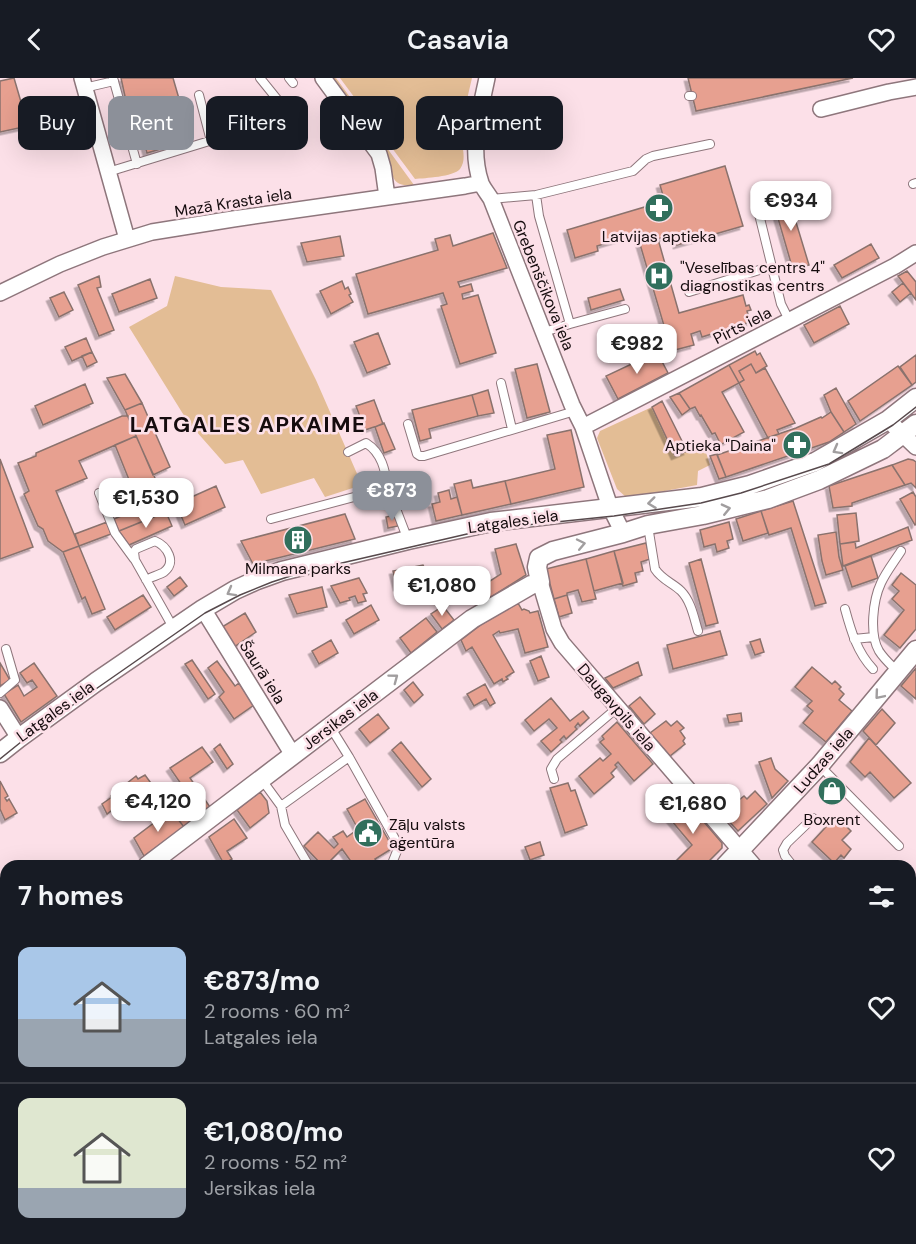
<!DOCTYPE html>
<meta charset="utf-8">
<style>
body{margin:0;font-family:"DM Sans",sans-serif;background:#20242c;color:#f1f3f6;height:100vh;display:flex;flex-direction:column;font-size:22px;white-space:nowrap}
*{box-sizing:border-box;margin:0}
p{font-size:20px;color:#9ea1a6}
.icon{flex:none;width:33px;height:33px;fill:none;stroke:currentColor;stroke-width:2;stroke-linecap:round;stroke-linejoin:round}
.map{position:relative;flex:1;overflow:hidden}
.drawer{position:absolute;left:0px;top:782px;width:916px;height:386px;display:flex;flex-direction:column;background:#171b24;border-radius:18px 18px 0 0;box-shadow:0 6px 24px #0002}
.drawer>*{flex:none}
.hud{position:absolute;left:18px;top:18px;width:600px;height:54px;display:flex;gap:12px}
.price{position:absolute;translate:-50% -51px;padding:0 14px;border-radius:12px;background:#fff;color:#222;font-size:20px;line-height:39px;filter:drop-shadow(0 2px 3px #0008)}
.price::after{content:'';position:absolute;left:50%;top:36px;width:18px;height:14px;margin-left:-9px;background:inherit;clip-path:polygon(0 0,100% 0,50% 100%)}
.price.on{background:#8c9099;color:#fff}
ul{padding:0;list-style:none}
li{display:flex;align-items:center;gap:18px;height:150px;padding:0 18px}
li+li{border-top:2px solid #363941}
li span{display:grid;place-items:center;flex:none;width:168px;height:120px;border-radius:12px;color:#555}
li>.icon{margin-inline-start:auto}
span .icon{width:72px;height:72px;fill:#fffc;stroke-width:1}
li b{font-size:26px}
h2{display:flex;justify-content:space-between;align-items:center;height:72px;padding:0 18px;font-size:26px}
.pill{padding:0 21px;border-radius:12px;background:#171b24;box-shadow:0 6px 24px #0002;font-size:21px;line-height:54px}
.pill.on{background:#8c9099;color:#fff}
header{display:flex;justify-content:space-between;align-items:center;height:78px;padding:0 18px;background:#171b24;font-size:27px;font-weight:600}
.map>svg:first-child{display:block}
.green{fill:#e3bd95}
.building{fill:#e7a090;stroke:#8a726d;stroke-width:1.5;filter:url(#shadow)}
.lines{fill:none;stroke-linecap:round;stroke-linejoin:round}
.service-casing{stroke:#8e767c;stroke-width:10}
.minor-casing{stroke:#8e767c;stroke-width:18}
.tertiary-casing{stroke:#8e767c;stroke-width:21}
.service{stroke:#fff;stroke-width:8}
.minor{stroke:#fff;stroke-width:15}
.tertiary{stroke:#fff;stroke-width:18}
.tram{stroke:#57494c;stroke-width:1.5}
.oneway{stroke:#a19e9f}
.labels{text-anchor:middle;stroke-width:5;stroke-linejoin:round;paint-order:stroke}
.street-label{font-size:16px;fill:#150c0e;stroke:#fce0e8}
.poi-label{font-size:16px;fill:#150c0e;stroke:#fce0e8}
.district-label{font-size:22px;font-weight:bold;letter-spacing:1.5px;fill:#150c0e;stroke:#fce0e8}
</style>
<header><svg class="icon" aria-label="back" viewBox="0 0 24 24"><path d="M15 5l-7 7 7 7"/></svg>Casavia<svg class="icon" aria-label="heart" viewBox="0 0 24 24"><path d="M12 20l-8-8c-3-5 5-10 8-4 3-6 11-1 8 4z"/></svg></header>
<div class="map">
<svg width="916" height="1166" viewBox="0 0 916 1166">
<defs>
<filter id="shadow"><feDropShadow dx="-3.5" dy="3.5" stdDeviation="0" flood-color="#0004"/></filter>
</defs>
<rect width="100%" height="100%" fill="#fce0e8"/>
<path class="green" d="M331,0H336L414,107C387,110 394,92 386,74Z
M340,0H472C467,21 462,42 462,64C463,73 466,83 460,91C453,99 425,100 415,101Z
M175,198L221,209L271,212L316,302L362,407L325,419L314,400L261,416L243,382L225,386L188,344L129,249L167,228Z
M652,329L675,377L703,365L710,387L698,393L697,407L627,420L617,411L597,360L600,353Z"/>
<path class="building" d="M14,0L28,48L0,54V3Z
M121,0H173L191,62L147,75L132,21L126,23Z
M688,0H853L696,33Z
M725,88L743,148L677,167L674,156L658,161L679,235L743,217L746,228L749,227L751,232L747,233L750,244L702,259L700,253L691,256L694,267L671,273L668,262L658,265L654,261L653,258L655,255L665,251L637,156L597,168L598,173L575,180L567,152L648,128L650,133L666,128L660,107Z
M792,118L795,129L792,131L809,187L793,192L773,123Z
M493,155L507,190L458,204L460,209L471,206L473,213L462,216L463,221L478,217L496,275L460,286L441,228L447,226L443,215L368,236L356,196L438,172L435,161L450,157L453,168Z
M340,158L344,178L307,184L301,165Z
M871,166L879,180L842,200L834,187Z
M907,193L916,204V222L898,198Z
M99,198L101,209L97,210L114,252L99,258L78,207Z
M150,201L157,220L119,234L112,216Z
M342,203L345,211L348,209L351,216L349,217L353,224L331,236L320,213Z
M903,205L911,215L900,224L892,214Z
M620,211L624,222L591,232L588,220Z
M64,214L73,232L59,239L50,220Z
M840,228L849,246L814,265L804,247Z
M378,255L390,286L367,295L354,264Z
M86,260L92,274L72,283L65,269Z
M755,273L757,277L760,275L767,288L756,295L751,286L739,293L744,302L739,305L729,287Z
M92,274L97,284L87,289L82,278Z
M657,274L668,295L618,321L606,298Z
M916,277V304L912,307L900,289Z
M537,286L550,334L527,340L515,291Z
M751,286L756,295L765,290L795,345L777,352L779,356L768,360L739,305L744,302L739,293Z
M729,287L739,305L722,314L744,354L722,366L720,365L715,355L712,356L701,337L700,338L695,329L690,331L679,315Z
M898,288L912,307L860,343L848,323Z
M125,296L142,325L125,332L107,300Z
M85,306L93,325L43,347L35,328Z
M836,310L856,346L844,354L831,334L824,317Z
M488,312L494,335L478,338L472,317Z
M679,315L690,331L682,337L670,319Z
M472,317L478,338L429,351L431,360L420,363L412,332Z
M374,322L383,346L365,352L356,328Z
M662,323L687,373L675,378L652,329Z
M142,325L170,389L153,397L125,332Z
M831,334L844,354L829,364L726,399L717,377L796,350L821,339L822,340Z
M122,338H128L136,358L79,383L87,400L56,413L79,468L63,474L48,463L43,451L38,448L24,416L29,413L18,385L36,378V375Z
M384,345L395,371L384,375L375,349Z
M571,352L584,409L511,426L505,403L555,391L547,357Z
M136,358L164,420L140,429L115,367Z
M717,376L726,399L719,401L710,378Z
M0,381L33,469L0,481Z
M908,381L913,382L916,384V410L911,405L905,407L892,387Z
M892,387L905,407L852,425V428L833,430L829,408Z
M471,402L473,410L505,403L511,426L462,437L454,406Z
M216,408L225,429L185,447L176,426Z
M449,412L451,421L457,419L462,437L436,443L432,426L440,424L438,415Z
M913,414L916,419V446L915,447L900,421Z
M162,421L168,433L119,453L114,441Z
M793,423L826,525L815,528L791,450L769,457L761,433Z
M761,433L768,455L743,463L736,441Z
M166,434L172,448L129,467L119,453Z
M856,435L859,463L840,466L837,437Z
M345,436L355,461L253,486L241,463Z
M395,437L398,448L388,450L386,439Z
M107,444L111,456L79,468L75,456Z
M729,444L733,461L727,463L729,470L717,474L715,466L704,469L700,452Z
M908,449L912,462L843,488L840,466L855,464L856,470Z
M836,454L839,479L843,492L826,497L822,483L818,457Z
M646,465L650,481L641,484L643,493L635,495L637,504L623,508L614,473Z
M516,466L526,497L483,524L476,512L501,496L495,471Z
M79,468L105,531L92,536L85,519L82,521L63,474Z
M614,473L623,505L594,513L586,481Z
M871,478L878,500L852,509L845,488Z
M586,481L596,521L582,524L578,512L567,515V517L554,521L546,491Z
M701,481L718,545L706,548L689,485Z
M423,487L430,501L420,504L422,512L409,515L407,506L397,509L393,493Z
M901,495L916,507V551L900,570L884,557L904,532L892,521L899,513L892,507Z
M180,499L187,508L174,518L167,509Z
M359,500L367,515L363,516L366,523L358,525L355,518L349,520L350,522L340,525L331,508Z
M322,509L327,529L297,536L289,517Z
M143,517L151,529L115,552L107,539Z
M567,517L572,535L559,539L554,521Z
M518,525L522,532L524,531L529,533L530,535L538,533L548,569L525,575L518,551L500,555L499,553L493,557L514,594L506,599L508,601L503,604L502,601L494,606L472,569L466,573L461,562L482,546Z
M371,527L379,542L354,556L346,542Z
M443,528L454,542L442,551L431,536Z
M245,535L256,554L234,569L222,549Z
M426,540L437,554L411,575L400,560Z
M720,553L727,577L673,591L667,567Z
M760,561L764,574L755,577L750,564Z
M331,562L338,575L319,586L312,573Z
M541,578L549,599L538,603L530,583Z
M192,582L215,616L208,621L185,586Z
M217,583L235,608L239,605L254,627L234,641L219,619L224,614L208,590Z
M638,584L642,597L613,610L605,600Z
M0,585L10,602L0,608Z
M34,585L57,618L21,644L4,616L18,607L24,618L37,609L32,602L27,605L20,595Z
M812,589L832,606L835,603L841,609L839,611L844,616L839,622L852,633L826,664L803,645L813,633L807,628L812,623L795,609Z
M916,590V621L901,608Z
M413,604L423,617L414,625L404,612Z
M485,606L495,625L490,628L486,621L474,628L467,616Z
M640,619L655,636L644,646L629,628Z
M551,620L570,643L583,633L589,640L580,648L578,645L575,649L577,651L566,661L564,658L560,662L562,664L551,674L541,663L557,650L549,641L534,653L525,642Z
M882,631L895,645L876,667L863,653Z
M741,635L742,643L729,645L727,637Z
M378,636L389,650L370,665L359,651Z
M666,643L671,648L677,643L684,650L680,653L685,660L683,663L685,666L670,678L650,655Z
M617,644L653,686L634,703L618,684L615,687L617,689L611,695L614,699L594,716L579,698L600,680L603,683L611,676L600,664L604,661L602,658Z
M869,660L911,705L894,720L870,694L865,699L850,684Z
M401,664L431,701L422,709L392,672Z
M220,666L233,686L227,691L214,671Z
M202,669L213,684L190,700L210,729L201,735L170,690Z
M771,680L775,691L788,703L772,720L759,684Z
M145,697L156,712L122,738L111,718L136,698L138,701Z
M0,703L8,718L5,720L7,723L9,721L17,735L5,742L0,731Z
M568,705L571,713L575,712L587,747L565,755L550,710Z
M755,713L767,726L738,753L714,727L726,716L728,719L733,715L739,722L744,718L747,721Z
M260,714L267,723L269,735L250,750L237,732Z
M112,719L117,728L107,736L102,726Z
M365,721L393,770L375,781L380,788H346L350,782L342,771L325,788H323L304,768L318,754L334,770L338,766L333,759L343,753L347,759L358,751L347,731Z
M686,723L722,765V770L704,788H679L675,784L692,767L660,729Z
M182,726L185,730L188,728L196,739L184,749L170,731L175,727L177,730Z
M171,732L184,749L144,778L134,760Z
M836,738L851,753L842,762L851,771L844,780L841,777L834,785L812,764Z
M234,741L247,760L227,773L232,781L224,786L209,759Z
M540,764L544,777L530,782L525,769Z
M0,811L6,821V839L0,828Z
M6,893V916L0,919V897Z
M0,954L6,966V973L5,974L6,985L0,988Z
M916,990V1018L913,1015L910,1018V996Z
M544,1161H586L591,1166H549Z"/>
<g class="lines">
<g class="service-casing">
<path id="service" d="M113,0L137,86
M260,0L281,26
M289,0L293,5
M84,10L114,3
M199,17L211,63
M689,18H692
M108,94L252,50
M913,106L916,105
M536,117L539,138L570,246L544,254
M491,121L536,117L633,93L646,81L653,78L710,66
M757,128L781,226L789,242
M689,214L772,188
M570,246L625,231
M501,305L512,351
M408,346L417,376L420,378H424L575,333
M348,374L366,365C382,375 385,392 388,410
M99,415L115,455L134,481
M271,441L388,410L408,462
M648,448L655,491C662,502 673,505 681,513C691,523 694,540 698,553
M146,502C151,499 159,497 164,494C177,484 167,468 155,463L136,471L134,474L135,482L174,551
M845,531C851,553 857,574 873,591
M854,561L874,559
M898,594C891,587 884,581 879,573C869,556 873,522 881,505C886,494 894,484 901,473
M0,615L15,602L6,571
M349,679L399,768L391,788
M820,688L899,768
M554,701L551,691L557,681L617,630
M262,702L281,728L349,679L331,650
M281,728L285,747L309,788
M793,788L785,778L783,772L787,765L813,740"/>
</g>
<g class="minor-casing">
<path id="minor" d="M82,0L127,161
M323,0L379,76L383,90L387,119
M487,0C480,34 469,70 481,105C483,110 488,116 491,121L572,327L583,349L610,429L623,455
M821,31L889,14L916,9
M0,215L60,186L103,169L152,154L233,141L465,108L481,105
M894,348L916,369
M583,349L895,188L916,175
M540,504L554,551L562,565L754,788
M203,531L293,677
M0,630L19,660
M0,849L6,859
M206,1161L211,1166"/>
</g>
<g class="tertiary-casing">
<path id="tertiary" d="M0,675L19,660L96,604L203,531L235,512L257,502L282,493L408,462L491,444L702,419L750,407L815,384L888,342L916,320
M147,788L472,541L531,507L540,504L537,489L539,480L553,473L623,455L648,447L703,437L768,421L819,402L883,371L916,346
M725,788L820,687L916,572
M0,886L6,883
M910,974L916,967
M347,1166L352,1161
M748,1166L752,1161"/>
</g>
<use href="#service" class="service"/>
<use href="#minor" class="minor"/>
<use href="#tertiary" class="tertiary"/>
<path class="tram" d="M0,681L21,664L70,629L205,535L240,517L272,504L303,494L467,456L517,448L614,438L701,425L741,415L829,386L893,347L916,329"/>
</g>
<defs><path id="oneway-chevron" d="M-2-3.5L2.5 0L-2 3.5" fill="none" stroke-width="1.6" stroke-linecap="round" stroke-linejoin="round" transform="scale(1.5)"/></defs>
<g class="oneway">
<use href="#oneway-chevron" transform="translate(837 372) rotate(151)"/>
<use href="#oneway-chevron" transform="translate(652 425) rotate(173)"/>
<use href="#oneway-chevron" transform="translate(726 431) rotate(-13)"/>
<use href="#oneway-chevron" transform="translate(581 466) rotate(-12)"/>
<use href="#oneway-chevron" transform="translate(231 514) rotate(151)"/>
<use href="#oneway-chevron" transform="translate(394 600) rotate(-37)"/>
<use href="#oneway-chevron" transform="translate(879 617) rotate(130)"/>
</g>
<defs>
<g id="pharmacy-disc" transform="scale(1.5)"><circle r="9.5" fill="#316f5c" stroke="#fce0e8"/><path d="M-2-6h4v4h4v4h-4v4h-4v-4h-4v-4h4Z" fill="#fff"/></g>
<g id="hospital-disc" transform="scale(1.5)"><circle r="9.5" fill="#316f5c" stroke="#fce0e8"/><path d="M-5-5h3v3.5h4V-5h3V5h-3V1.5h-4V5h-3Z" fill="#fff"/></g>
<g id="building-disc" transform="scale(1.5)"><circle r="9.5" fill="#316f5c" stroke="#fce0e8"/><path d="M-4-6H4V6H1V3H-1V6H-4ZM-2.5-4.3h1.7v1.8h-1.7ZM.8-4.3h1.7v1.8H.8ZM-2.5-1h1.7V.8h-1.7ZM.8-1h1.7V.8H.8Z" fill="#fff"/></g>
<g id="shop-disc" transform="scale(1.5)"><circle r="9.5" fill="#316f5c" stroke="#fce0e8"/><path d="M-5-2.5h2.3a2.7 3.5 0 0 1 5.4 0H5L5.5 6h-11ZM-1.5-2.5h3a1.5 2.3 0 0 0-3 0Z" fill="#fff"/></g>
<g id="civic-disc" transform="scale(1.5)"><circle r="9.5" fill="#316f5c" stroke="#fce0e8"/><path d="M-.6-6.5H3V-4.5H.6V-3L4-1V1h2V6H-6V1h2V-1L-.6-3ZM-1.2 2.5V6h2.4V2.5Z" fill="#fff"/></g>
</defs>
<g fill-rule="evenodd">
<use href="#pharmacy-disc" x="659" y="130"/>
<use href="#hospital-disc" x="659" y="198"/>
<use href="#pharmacy-disc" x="797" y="367"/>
<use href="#building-disc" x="298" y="462"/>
<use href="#shop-disc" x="832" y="713"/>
<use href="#civic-disc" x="368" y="755"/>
</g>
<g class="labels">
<g class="street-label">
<text transform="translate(233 124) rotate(-9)" y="6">Mazā Krasta iela</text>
<text transform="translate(544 207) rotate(68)" y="6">Grebenščikova iela</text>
<text transform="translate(742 247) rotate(-27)" y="6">Pirts iela</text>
<text transform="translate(513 443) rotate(-8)" y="6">Latgales iela</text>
<text transform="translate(263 594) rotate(58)" y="6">Šaurā iela</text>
<text transform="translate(617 629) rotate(49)" y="6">Daugavpils iela</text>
<text transform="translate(55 633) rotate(-36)" y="6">Latgales iela</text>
<text transform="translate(340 641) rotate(-37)" y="6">Jersikas iela</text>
<text transform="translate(823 682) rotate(-49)" y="6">Ludzas iela</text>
</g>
<g class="poi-label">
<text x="659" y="164">Latvijas aptieka</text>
<text x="680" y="195" text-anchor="start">"Veselības centrs 4"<tspan x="680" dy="18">diagnostikas centrs</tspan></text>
<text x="776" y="373" text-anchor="end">Aptieka "Daina"</text>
<text x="298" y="496">Milmana parks</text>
<text x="832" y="747">Boxrent</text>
<text x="389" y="752" text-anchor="start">Zāļu valsts<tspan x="389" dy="18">aģentūra</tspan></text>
</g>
<g class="district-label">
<text x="248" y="354">LATGALES APKAIME</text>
</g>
</g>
</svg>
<b class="price" style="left:791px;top:154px">€934</b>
<b class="price" style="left:637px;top:297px">€982</b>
<b class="price on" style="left:392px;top:444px">€873</b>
<b class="price" style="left:146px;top:451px">€1,530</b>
<b class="price" style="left:442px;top:539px">€1,080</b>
<b class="price" style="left:158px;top:755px">€4,120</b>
<b class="price" style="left:693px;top:757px">€1,680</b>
<div class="hud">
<a class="pill">Buy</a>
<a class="pill on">Rent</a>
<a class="pill">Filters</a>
<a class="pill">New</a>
<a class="pill">Apartment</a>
</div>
<section class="drawer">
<h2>7 homes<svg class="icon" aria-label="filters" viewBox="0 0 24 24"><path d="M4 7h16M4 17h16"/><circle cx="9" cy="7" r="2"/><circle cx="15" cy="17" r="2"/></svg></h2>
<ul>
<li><span style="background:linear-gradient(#a9c7e8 60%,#9aa5b1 0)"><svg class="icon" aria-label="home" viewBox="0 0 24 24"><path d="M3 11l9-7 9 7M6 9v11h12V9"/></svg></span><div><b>€873/mo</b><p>2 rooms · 60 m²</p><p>Latgales iela</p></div><svg class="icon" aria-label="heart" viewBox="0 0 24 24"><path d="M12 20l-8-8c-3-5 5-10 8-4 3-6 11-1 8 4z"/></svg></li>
<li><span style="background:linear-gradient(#dfe7d0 75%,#9aa5b1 0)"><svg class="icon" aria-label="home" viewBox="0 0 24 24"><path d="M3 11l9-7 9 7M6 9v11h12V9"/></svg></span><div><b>€1,080/mo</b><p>2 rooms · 52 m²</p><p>Jersikas iela</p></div><svg class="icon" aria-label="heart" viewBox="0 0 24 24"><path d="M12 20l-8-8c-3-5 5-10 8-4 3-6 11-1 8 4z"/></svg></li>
</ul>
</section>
</div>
